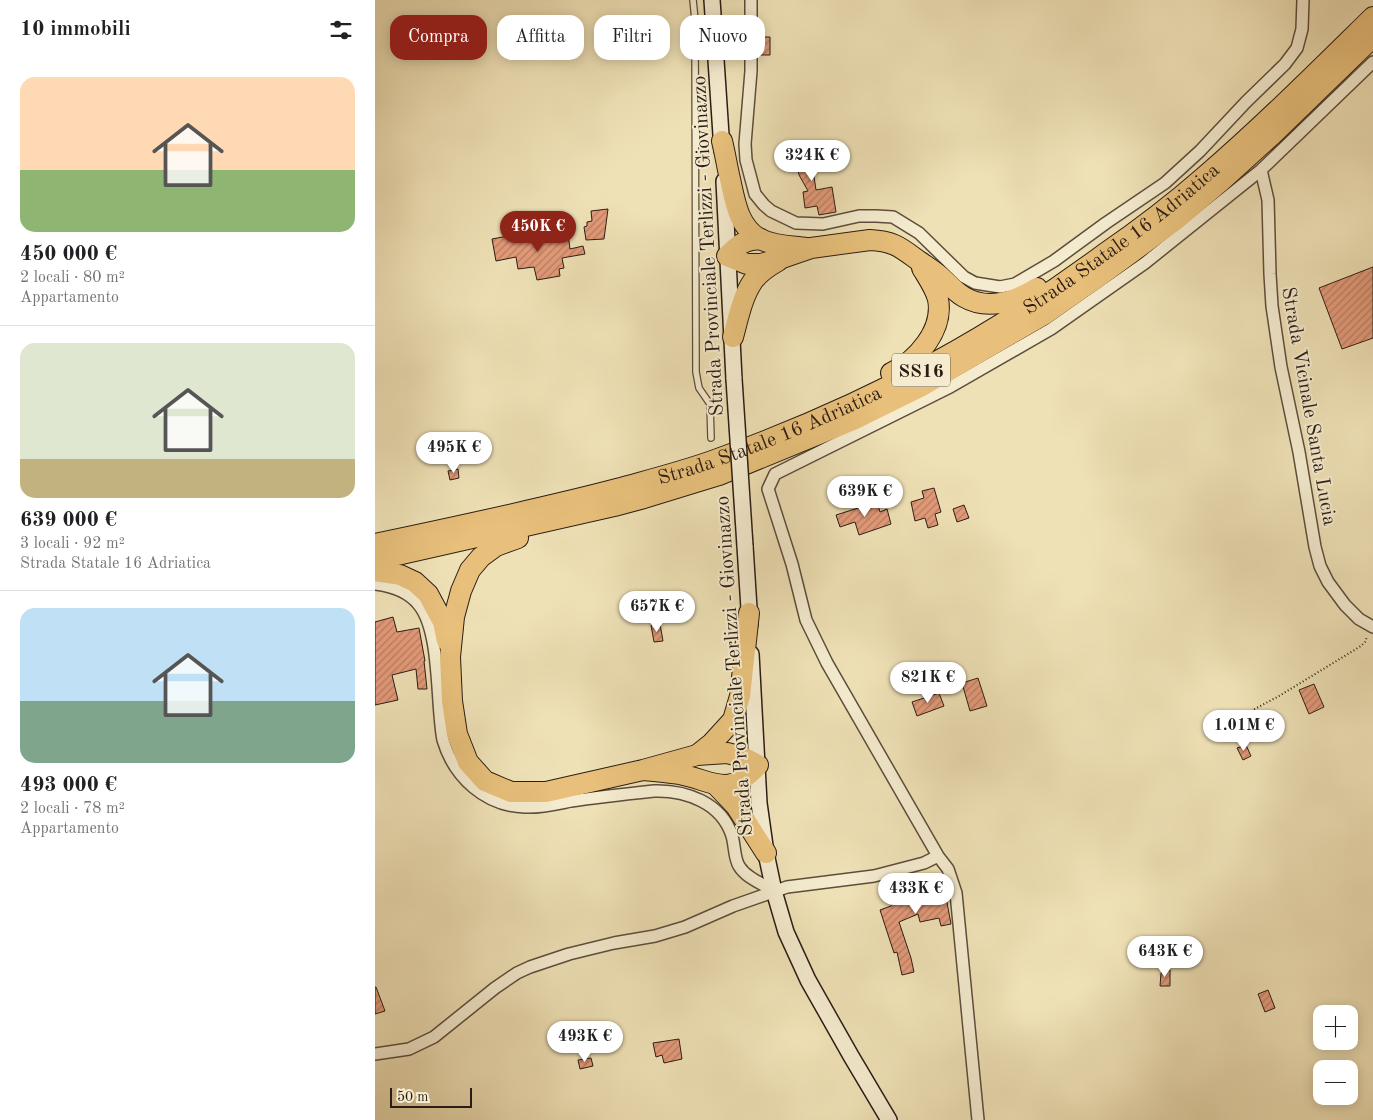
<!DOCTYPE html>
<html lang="it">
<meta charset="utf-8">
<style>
body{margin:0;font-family:"Old Standard TT",serif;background:#f2f2f2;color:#202124;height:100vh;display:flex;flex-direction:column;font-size:19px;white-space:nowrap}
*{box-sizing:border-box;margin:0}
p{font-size:16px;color:#757577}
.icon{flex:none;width:28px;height:28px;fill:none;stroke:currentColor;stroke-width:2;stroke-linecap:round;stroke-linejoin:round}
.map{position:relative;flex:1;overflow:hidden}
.drawer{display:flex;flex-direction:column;background:#fff;width:375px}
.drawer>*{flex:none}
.guide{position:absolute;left:15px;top:15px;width:475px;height:45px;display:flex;gap:10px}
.fabs{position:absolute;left:938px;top:1005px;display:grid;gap:10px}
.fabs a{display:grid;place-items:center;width:45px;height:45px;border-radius:10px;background:#fff;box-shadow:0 2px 12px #0003;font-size:25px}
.scale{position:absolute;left:15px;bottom:12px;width:82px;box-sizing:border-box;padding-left:5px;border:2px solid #2b1c14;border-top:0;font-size:14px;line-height:18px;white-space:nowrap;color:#2b1c14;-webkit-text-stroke:4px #f5ecd0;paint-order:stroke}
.price{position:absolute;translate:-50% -42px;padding:0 11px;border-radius:18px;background:#fff;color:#222;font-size:16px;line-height:32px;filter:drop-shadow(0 1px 2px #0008)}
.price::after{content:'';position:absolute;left:50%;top:30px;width:15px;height:11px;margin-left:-8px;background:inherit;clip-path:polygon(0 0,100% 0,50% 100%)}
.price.on{background:#8f2418;color:#fff}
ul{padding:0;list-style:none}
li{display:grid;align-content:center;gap:10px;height:265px;padding:0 20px}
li+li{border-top:1px solid #e0e0e0}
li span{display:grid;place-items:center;height:155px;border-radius:15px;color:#555}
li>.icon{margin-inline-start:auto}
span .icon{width:90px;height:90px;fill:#fffc;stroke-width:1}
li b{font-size:21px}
h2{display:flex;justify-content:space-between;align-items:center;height:60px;padding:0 20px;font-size:21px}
.chip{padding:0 18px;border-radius:15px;background:#fff;box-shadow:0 2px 12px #0003;font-size:18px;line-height:45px}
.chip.on{background:#8f2418;color:#fff}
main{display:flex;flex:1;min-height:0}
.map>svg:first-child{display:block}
.building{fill:url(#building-hatch);stroke:#2b1c14}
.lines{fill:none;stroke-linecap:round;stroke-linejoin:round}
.lane-casing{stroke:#5c4d3c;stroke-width:8}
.street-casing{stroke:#5c4d3c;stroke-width:14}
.secondary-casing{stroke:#2b1c14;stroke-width:18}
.highway-casing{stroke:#2b1c14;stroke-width:22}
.path{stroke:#2b1c14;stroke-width:2;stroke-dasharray:1 2.5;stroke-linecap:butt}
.lane{stroke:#f5ecd0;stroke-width:5.5}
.street{stroke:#f5ecd0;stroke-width:11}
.secondary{stroke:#f5ecd0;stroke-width:15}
.highway{stroke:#e8c07b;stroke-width:20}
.secondary-bridge-casing{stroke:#2b1c14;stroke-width:18;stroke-linecap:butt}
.secondary-bridge{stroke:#f5ecd0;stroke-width:15}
.labels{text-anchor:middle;stroke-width:4;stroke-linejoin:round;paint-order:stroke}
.shield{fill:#f5ecd0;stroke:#685a4c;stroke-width:1}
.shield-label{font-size:19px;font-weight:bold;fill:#2b1c14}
.street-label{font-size:20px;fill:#2b1c14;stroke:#f5ecd0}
</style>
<main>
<section class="drawer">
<h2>10 immobili<svg class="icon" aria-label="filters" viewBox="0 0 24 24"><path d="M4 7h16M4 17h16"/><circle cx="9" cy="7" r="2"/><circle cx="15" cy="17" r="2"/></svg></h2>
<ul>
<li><span style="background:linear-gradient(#ffd9b3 60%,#8fb573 0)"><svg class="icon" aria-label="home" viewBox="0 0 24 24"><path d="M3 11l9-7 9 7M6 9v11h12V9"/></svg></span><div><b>450 000 €</b><p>2 locali · 80 m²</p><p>Appartamento</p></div></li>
<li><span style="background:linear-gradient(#dfe7d0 75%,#c2b280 0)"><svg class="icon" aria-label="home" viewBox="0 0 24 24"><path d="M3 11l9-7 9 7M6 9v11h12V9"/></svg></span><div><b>639 000 €</b><p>3 locali · 92 m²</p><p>Strada Statale 16 Adriatica</p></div></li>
<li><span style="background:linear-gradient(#bfe0f5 60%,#7fa58c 0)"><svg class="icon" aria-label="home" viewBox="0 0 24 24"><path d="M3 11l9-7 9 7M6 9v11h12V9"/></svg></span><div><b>493 000 €</b><p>2 locali · 78 m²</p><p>Appartamento</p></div></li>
</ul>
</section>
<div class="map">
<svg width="998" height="1120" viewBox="0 0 998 1120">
<defs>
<pattern id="building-hatch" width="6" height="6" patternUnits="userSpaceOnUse" patternTransform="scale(1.25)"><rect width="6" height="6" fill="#e49b7a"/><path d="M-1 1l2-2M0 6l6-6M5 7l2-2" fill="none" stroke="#b97e63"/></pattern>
</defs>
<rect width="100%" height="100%" fill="#efe1b6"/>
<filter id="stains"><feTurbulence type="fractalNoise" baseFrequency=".004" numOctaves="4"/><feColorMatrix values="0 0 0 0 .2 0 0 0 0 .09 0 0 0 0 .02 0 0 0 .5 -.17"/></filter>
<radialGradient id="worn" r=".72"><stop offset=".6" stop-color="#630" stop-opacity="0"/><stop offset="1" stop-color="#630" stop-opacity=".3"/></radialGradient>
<path class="building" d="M384,37H395V55H384Z
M435,143L437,156H436L441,190L457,187L461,212L444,215L442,206L430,208L428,192L433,191L424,175L421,160L419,161L417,146Z
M233,209L229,239L211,240L209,227L212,226V222L217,221L216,211Z
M187,232L188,235L193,234L195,249L208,246L210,254L187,258L189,268L184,269L185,276L162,280L159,267L143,269L141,257L121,261L117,239L138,235L139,242L163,238V235Z
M998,267V338L967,349L944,288Z
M83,469L84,478L75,480L73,471Z
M559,488L566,512L560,514L563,525L553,528L550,518L540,521L536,502L549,498L547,491Z
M502,502L505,512L512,509L516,524L484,535L480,522L465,527L461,515Z
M589,505L594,518L582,522L578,509Z
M18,617L22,632L44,628L50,661H49L52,689H43L41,669L17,675L23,700L0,705V622Z
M285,624L288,641L279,642L276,625Z
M603,678L612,706L595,711L587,683Z
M939,684L949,707L934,714L924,690Z
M564,693L569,706L542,716L537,702Z
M871,745L876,756L868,760L862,748Z
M568,877L574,895V896L571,897L576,924L566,926L564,918L545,922L543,914L524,922L536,958L539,972L527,975L522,952L519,953L505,910L516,906V905L542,896L538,879Z
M787,970H795V986H785L786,973H787Z
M0,987H1L10,1011L0,1014Z
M893,990L900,1008L890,1012L883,994Z
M304,1039L307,1059L289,1063L287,1055L281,1057L278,1043Z
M216,1058L218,1066L205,1069L203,1060Z"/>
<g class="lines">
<g class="lane-casing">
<path id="lane" d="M318,0L320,20L321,372L324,388L335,404L336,438"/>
</g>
<g class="street-casing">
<path id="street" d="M376,0V71L370,144L371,160L380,194L389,205L396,211L421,223L448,224L484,216H501L518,217L544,233L589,277L600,283L625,287L640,284L679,261L731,223L790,183L825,151L871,102L910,64L922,48L927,29L928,0
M886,170L893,200L895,274L897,306L906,367L924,452L940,547L945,566L953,582L970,605L984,619L998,627
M0,584C17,586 33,591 44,605C66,632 61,704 68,740C79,777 110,806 150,807C165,808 181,804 196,801C223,797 251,794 279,791C311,790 347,803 357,836C360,846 359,858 364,866C371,878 388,884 399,891
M0,1054L34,1049L59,1037L120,988L142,973L155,967L194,954L239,943L280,936L310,927L358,906L412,887L499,876L549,863L563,856
M603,1120L581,893L573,869L563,856L452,663L431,620L417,564L393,489L400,474L575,387L676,329L770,263L886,170L998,62"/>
</g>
<g class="secondary-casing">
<path id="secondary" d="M337,0L347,150
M349,181L359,379
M370,546L375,624
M376,654L384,803L391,853L399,891L411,932L433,980L476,1056L514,1120"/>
</g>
<g class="highway-casing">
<g id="highway">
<path d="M347,141C350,153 352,166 355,179C360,201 363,227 385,239C399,246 416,246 431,248"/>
<path d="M386,239C369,240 364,244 352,256L372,264H386L404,259L436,248L495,240C519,241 526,248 544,261C551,266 559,271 566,277C574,284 580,292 589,297C613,311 641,301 662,288"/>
<path d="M358,337C363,319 367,297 378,281C385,272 394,266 403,261"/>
<path d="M516,373C542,361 569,330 563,299C560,288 553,278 547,268"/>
<path d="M143,538L121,546L106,557L95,570L86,591L79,617L75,657L77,701L82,734L93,762L110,781L136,792H171L268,770L322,755L352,753L368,757L383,765C353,799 340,781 304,774C292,772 280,771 268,770"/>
<path id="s1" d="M0,544C81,527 162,510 242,489C274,480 306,472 337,461C413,434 488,401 559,363C618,331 675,294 729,254C764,230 798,204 830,176C888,126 943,71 998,17"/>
<path d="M0,560L239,506L269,498L344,475L478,420L545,387L670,314L726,275L802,219L844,183L897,135L998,37"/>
<path d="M0,571L25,575L40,582L53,594L68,622L72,641"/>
<path d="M322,755L337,743L358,720L365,696L374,613"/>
<path d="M341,785L361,806L391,853"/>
</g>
</g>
<path class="path" d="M876,711L904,696L986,646L990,642L992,637"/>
<use href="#lane" class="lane"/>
<use href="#street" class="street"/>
<use href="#secondary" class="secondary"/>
<use href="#highway" class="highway"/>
<g class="secondary-bridge-casing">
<path id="secondary-bridge" d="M359,379L370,546"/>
</g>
<use href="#secondary-bridge" class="secondary-bridge"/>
</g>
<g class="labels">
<rect class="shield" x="517" y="353.5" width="58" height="33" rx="4"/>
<g class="shield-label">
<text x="546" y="377">SS16</text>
</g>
<g class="street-label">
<text dy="7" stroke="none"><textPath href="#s1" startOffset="815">Strada Statale 16 Adriatica</textPath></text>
<text transform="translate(332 246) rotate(-93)" y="7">Strada Provinciale Terlizzi - Giovinazzo</text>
<text transform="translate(935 406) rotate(80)" y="7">Strada Vicinale Santa Lucia</text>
<text dy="7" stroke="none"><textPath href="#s1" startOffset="410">Strada Statale 16 Adriatica</textPath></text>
<text transform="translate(358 666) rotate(-94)" y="7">Strada Provinciale Terlizzi - Giovinazzo</text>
</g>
</g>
<rect width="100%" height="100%" filter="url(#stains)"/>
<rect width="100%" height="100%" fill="url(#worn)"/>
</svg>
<div class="fabs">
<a>+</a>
<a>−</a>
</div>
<div class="scale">50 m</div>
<b class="price" style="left:437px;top:182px">324K €</b>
<b class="price on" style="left:163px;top:253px">450K €</b>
<b class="price" style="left:79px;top:474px">495K €</b>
<b class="price" style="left:490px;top:518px">639K €</b>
<b class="price" style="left:282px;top:633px">657K €</b>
<b class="price" style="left:553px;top:704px">821K €</b>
<b class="price" style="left:869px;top:752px">1.01M €</b>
<b class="price" style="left:541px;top:915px">433K €</b>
<b class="price" style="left:790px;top:978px">643K €</b>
<b class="price" style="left:210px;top:1063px">493K €</b>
<div class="guide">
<a class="chip on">Compra</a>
<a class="chip">Affitta</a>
<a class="chip">Filtri</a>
<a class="chip">Nuovo</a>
</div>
</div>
</main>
